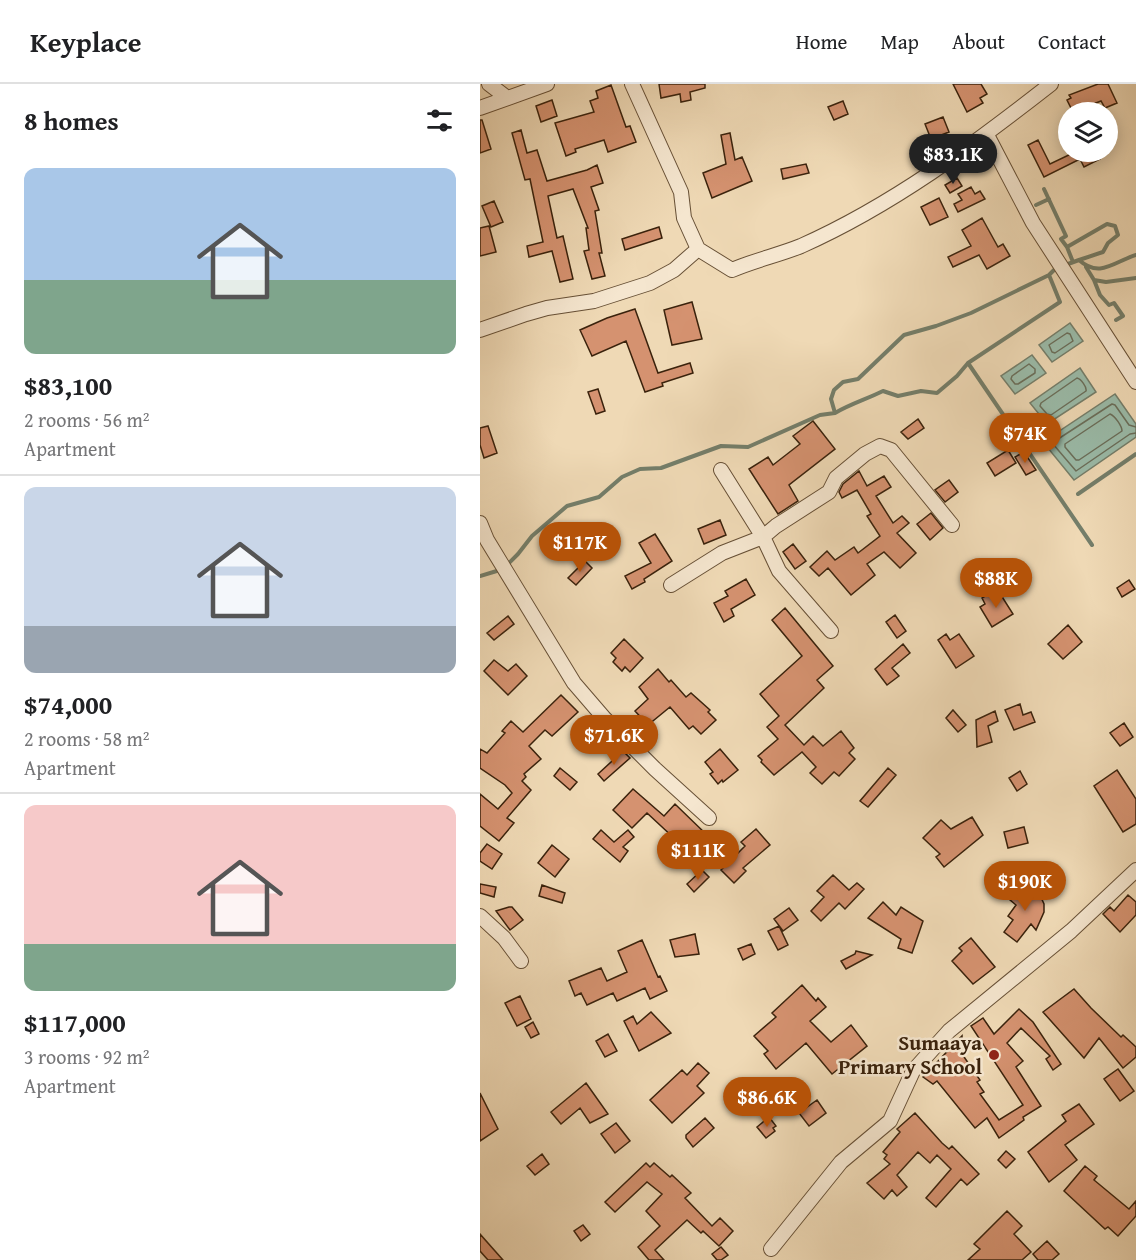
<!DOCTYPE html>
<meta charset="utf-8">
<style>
body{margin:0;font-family:"Gentium Book Plus",serif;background:#f6f6f6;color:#202124;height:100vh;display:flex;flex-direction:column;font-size:22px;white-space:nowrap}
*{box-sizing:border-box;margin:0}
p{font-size:20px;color:#757577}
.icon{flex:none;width:33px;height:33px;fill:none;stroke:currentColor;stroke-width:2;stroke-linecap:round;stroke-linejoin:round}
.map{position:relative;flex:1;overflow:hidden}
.details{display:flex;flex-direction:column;background:#fff;width:480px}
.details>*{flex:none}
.controls{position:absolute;left:578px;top:18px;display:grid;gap:12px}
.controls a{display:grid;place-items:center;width:60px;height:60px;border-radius:50%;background:#fff;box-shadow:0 3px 15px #0003;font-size:30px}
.price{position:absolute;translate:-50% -51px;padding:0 14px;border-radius:21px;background:#b45309;color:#fff;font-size:20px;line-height:39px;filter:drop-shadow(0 2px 3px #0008)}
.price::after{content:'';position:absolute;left:50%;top:36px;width:18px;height:14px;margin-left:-9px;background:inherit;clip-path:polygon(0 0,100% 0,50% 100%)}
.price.on{background:#222;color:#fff}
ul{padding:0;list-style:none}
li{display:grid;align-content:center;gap:12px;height:318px;padding:0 24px}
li+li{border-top:2px solid #e0e0e0}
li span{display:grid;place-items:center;height:186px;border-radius:12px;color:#555}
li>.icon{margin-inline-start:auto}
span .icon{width:108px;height:108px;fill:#fffc;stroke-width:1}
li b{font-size:26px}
h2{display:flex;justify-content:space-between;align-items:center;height:72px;padding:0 24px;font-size:26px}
header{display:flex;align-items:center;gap:36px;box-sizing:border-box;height:84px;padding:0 30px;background:#fff;border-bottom:2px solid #e0e0e0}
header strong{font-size:28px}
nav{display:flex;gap:33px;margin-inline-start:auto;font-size:21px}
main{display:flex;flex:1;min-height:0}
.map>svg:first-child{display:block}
.water{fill:#9abba9;stroke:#747e6a;stroke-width:1.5}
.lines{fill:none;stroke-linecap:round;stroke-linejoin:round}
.shore{stroke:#6a6e5a;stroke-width:1.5}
.stream{stroke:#747e6a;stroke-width:4}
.building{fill:#d59270;stroke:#3a220c;stroke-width:1.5}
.minor-casing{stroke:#675036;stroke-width:16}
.minor{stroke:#f5e6cf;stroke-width:14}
.poi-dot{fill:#8f2418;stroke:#f5e6cf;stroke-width:2}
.labels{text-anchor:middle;stroke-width:5;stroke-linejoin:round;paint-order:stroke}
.poi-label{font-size:21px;font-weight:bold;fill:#3a220c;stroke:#f5e6cf;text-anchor:end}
</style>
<header>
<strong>Keyplace</strong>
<nav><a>Home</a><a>Map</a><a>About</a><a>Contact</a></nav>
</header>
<main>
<section class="details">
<h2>8 homes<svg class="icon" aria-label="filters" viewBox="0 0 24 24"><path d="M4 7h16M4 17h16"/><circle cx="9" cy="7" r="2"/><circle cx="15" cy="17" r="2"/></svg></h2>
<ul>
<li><span style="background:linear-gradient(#a9c7e8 60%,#7fa58c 0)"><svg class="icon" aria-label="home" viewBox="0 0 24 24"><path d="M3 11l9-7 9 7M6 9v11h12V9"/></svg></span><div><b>$83,100</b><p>2 rooms · 56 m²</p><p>Apartment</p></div></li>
<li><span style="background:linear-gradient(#c9d6e8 75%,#9aa5b1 0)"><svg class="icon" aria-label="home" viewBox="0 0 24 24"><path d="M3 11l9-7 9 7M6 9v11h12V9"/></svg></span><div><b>$74,000</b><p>2 rooms · 58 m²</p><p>Apartment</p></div></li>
<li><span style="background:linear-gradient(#f6c9c9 75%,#7fa58c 0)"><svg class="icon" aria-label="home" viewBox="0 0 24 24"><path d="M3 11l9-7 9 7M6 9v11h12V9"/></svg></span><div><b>$117,000</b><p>3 rooms · 92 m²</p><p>Apartment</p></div></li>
</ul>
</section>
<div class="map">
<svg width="656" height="1176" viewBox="0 0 656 1176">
<rect width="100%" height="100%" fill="#efd9b5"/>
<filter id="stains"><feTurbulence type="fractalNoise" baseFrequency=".00333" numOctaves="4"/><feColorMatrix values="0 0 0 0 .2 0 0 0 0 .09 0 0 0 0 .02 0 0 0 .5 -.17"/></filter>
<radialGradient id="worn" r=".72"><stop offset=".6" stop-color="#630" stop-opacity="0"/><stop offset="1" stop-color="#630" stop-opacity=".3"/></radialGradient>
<path class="water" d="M590,239L603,257L572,278L559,261Z
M552,271L566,289L535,310L521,292Z
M600,284L616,308L567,340L550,319Z
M635,310L656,340V353L594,396L563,358Z"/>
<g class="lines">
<path class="shore" d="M587,249L590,250L593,257L575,269L572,268L569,261Z
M549,280L555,285V289L538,300H535L531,295L532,292Z
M597,294C601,295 607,303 606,307L571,331L567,330L560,322L561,319Z
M630,330C635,332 642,342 642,347L599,376H596L585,363V360Z
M656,343L649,341L635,321L632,320L575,357L573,360L596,387L650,350L656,349"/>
<path class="stream" d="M564,105L586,152L581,155L587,163L593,178
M556,121L569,115
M587,163L627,140L635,142L638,151L628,159L623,168L599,176
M588,180L599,176C620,195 635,177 656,171
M606,183L614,196L626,198L656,194
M614,196L620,211L629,221L634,219L643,232L636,236
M488,279L612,461
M355,329C370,320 387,315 403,307L418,312L441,307L457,309L477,292L488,279L580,218L569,191
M598,410L656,370
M26,482L38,470L52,452L87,422L119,413L142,393L160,385L181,384L241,362L268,363L340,331L355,329L351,315L354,306L363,298L378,295L424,251L456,242L491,229L569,191L574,186
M0,492L20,486"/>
</g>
<path class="building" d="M179,0H225V4L210,8L211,16L201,18L200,10L181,14Z
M473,0H501L507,10L500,14L503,19L487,28Z
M618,0H628L637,19L625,24L621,17L593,28L587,16L591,14L589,11Z
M131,1L146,43L150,42L156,58L128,68L124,56L95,65L96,68L86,72L75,39L114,28L110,17L118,14L116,7Z
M72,16L77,32L61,38L56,22Z
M363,17L368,30L354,36L348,23Z
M463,33L469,48L451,55L445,40Z
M0,36H2L11,65L0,69Z
M41,46L47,69L57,66L67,97L107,86L117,81L123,99L111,103L119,126L115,127L122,169H119L125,192L112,195L104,167L109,166L106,144H108L93,105L68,112L77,154L83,152L93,195L80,198L72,167L49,173L47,162L63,158L50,95L45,96L32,49Z
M250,49L255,76L262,73L272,97L232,114L223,89L246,80L241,51Z
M558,56L570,80L595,68H616L620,75L604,83L600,75L564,93L548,61Z
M326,80L329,89L303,95L301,85Z
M477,94L482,102L470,109L465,101Z
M491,103L495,110L500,107L505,115L478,128L474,120L482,116L478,110Z
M459,114L468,133L450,141L441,123Z
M14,117L23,138L11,143L2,122Z
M502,134L518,163L523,160L530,172L507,185L499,171L473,183L468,173L491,162L482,146Z
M9,142L16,168L0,172V144Z
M179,143L182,154L145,166L142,155Z
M212,218L222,255L192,261L184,226Z
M155,225L178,289L210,279L213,289L182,299L183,302L165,308L146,257L112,272L100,246L127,234Z
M118,305L125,327L116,330L108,308Z
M438,335L444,344L428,355L421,348Z
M333,337L355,365L309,401L318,417L298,430L269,385L288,373L293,381L320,360L313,352Z
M8,342L17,369L4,374L0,361V344Z
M528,366L536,379L515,392L507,379Z
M544,368L556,386L546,391L535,373Z
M379,387L387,402L404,392L411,403L396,412L413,439L422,432L429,439L417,449L436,469L420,484L404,468L387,480L395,491L371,511L348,484L339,492L330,483L347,467L355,476L374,463L378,469L400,452L387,432L391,430L377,406L362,414L359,408L363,400Z
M469,396L478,408L465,418L455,406Z
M451,429L463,444L450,456L437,440Z
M240,436L246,451L224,460L218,445Z
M175,450L192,477L164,495L165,498L152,505L145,492L171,479L159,459Z
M313,460L326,477L315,485L303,468Z
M105,477L112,484L96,501L88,494Z
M266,495L275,511L251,525L254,532L244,538L234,519L248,512L245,507Z
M649,496L655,505L642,513L637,504Z
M519,508L533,530L512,543L500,523L505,520L502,514L510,509L512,513Z
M305,524L353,582L337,596L344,604L305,641L324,661L333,652L343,662L361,647L374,664L369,669L375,675L359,692L354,688L342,700L330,689L336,683L322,668L294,691L281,678L282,676L278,672L298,655L287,643L299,632L280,610L322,572L292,536Z
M415,531L426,547L417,554L406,538Z
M28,532L34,540L14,556L7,549Z
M588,541L602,558L583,575L568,560Z
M466,550L470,556L479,550L494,572L476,584L458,556Z
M144,555L163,574L150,588L145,583L142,587L133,578L136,574L131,569Z
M423,560L430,569L412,584L419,592L407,601L395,585Z
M14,576L28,587L36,580L47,592L28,611L4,587Z
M178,585L189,598L191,596L206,613L211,609L230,626L228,628L236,636L221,650L213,642L209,645L190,623L168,641L155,627L168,615L159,603Z
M81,611L98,628L72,652L65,646L49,662L61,675L44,690L46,693L42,697L51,706L27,734L34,739L19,757L0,742V710L18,725L32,709L25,701L0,684V665L7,669L25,649L22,647L31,637L43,648Z
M540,620L543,631L551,628L555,638L534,646L525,626Z
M473,626L486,641L478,648L466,634Z
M515,627L518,637L508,642L512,658L497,663L496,636Z
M644,639L653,653L640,662L630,649Z
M240,665L258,686L243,698L242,696L238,700L230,690L233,688L225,678Z
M143,667L150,674L124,697L118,690Z
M80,684L97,698L90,706L74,692Z
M408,684L416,691L388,723L380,717Z
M637,686L656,715V740L643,748L614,702Z
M540,687L547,700L537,707L529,694Z
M153,705L184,732L195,720L229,753L222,761L219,758L209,768L167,729L152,744L133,726Z
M492,733L503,751L464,783L456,773L460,770L443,754L461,736L471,745Z
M544,743L548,759L528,764L524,748Z
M276,745L290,761L263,784L266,787L254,799L241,786L265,762L261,758Z
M121,746L134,758L148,746L154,753L143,763L148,767L140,778L113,755Z
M7,760L22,770L12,785L0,777V769Z
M72,761L89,775L75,793L58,779Z
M222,786L229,793L214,808L207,800Z
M353,791L369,806L377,799L384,805L365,825L359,819L341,837L331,827L344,813L337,807Z
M0,800L16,803L14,813L0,809Z
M555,800L564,820V828L556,846L551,840L537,858L524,848L533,836L528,832L536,821L529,815Z
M62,801L85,809L82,819L59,812Z
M648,811L656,818V831L640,848L623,830L630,823L634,827Z
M403,818L416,831L421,823L443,837L432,869L418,864L421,855L388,834Z
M29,823H32L43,836L30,846L16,827Z
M309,824L318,836L303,847L294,835Z
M299,842L308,861L298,866L288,847Z
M215,850L219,870L195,873L190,856Z
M491,854L515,883L493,900L472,877L482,867L479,864Z
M162,856L178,893L180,892L187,907L170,915L165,904L137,917L133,909L107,921L101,909L95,912L89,897L121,884L127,897L147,888L138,867Z
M271,860L275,870L263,876L258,865Z
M376,867L392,871L366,885L361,877L375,870Z
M322,901L336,917L338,914L346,923L330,937L351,958L371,941L387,962L352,990L326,959L296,985L284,970L288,967L274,952L296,933L292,929Z
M594,905L611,924L641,953L643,951L656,963V973L643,984L619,954L604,974L563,928Z
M40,912L51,935L37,942L25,919Z
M539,925L553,938L581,980L573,986L566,975L570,972L541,944L527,959L543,977L536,983L561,1022L543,1033L544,1036L519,1054L507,1034L495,1044L457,997L453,1000L443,993L482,952V970L500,996L497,998L504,1008L500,1010L519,1036L543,1021L491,942L503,934L514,950Z
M171,928L191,949L159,967L144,937L153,932L157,940Z
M53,938L59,950L51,954L45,943Z
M128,950L137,967L125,973L116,957Z
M218,979L229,989L217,1002L224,1009L192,1039L170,1016L202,986L207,991Z
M638,985L654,1007L640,1017L624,995Z
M106,999L128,1030L110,1039L100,1024L81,1040L71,1028Z
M0,1009L18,1045L0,1057Z
M337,1016L346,1029L329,1042L319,1029Z
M599,1020L614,1040L585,1061L597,1076L569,1098L548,1068L586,1037L582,1031Z
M435,1029L462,1059L469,1065L472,1062L499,1090L487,1101L481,1095L456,1123L446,1114L471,1085L457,1071L450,1079L438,1068L417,1091L427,1103L417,1112L412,1106L404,1115L387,1099L410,1080L404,1075L407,1071L403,1068L420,1048L417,1045Z
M289,1033L296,1042L293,1044L295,1047L286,1054L277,1043Z
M225,1034L234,1044L213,1063L206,1054V1051Z
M136,1039L150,1057L135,1069L121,1050Z
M526,1067L535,1075L526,1084L518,1076Z
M62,1070L69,1080L55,1091L47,1082Z
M166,1079L170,1083L174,1079L190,1093L192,1091L211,1109L205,1114L232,1142L240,1134L253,1147L239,1162L223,1147L221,1149L207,1136L175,1166L184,1176H169L158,1163L180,1142L166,1127L182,1110L167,1098L135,1128L125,1118Z
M605,1082L617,1092L614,1096L649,1125L656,1117V1132L638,1152L628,1143L625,1145L584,1107Z
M527,1127L542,1142L534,1150L551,1168L542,1176H488L500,1165L494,1160Z
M103,1141L110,1150L101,1157L94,1147Z
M0,1150L23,1176H8L0,1167Z
M567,1157L579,1170L572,1176H558L553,1170Z
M241,1163L248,1171L241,1176H237L232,1170Z"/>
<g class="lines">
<g class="minor-casing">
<path id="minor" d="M9,0L26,13
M152,0L201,108L204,134L218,165L252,186C275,176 299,171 321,162C413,121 493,61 571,0
M0,24L67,0
M507,51L553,139L656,298
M0,246L46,230L67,224L114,217L170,199L194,186L218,165
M241,386L283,453L299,487L351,547
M0,439L7,456L94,599L125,635L175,685L229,734
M191,501L242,469L283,453L296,442L349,408L356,394L385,370L400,362L411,366L472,441
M0,832L24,854L41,877
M291,1165L361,1078L410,1037L433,987L469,947L591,847L656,786"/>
</g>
<use href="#minor" class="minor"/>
</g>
<circle class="poi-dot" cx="514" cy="971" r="6"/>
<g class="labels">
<g class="poi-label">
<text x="502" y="966">Sumaaya<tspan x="502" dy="24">Primary School</tspan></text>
</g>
</g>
<rect width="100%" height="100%" filter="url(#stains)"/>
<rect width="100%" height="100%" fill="url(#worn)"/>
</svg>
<div class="controls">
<a><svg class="icon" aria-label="layers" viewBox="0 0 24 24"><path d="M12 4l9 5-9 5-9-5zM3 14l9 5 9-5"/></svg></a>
</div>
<b class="price on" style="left:473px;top:101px">$83.1K</b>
<b class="price" style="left:545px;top:380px">$74K</b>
<b class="price" style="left:100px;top:489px">$117K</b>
<b class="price" style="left:516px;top:525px">$88K</b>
<b class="price" style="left:134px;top:682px">$71.6K</b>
<b class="price" style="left:218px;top:797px">$111K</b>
<b class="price" style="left:545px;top:828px">$190K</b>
<b class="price" style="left:287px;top:1044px">$86.6K</b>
</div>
</main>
